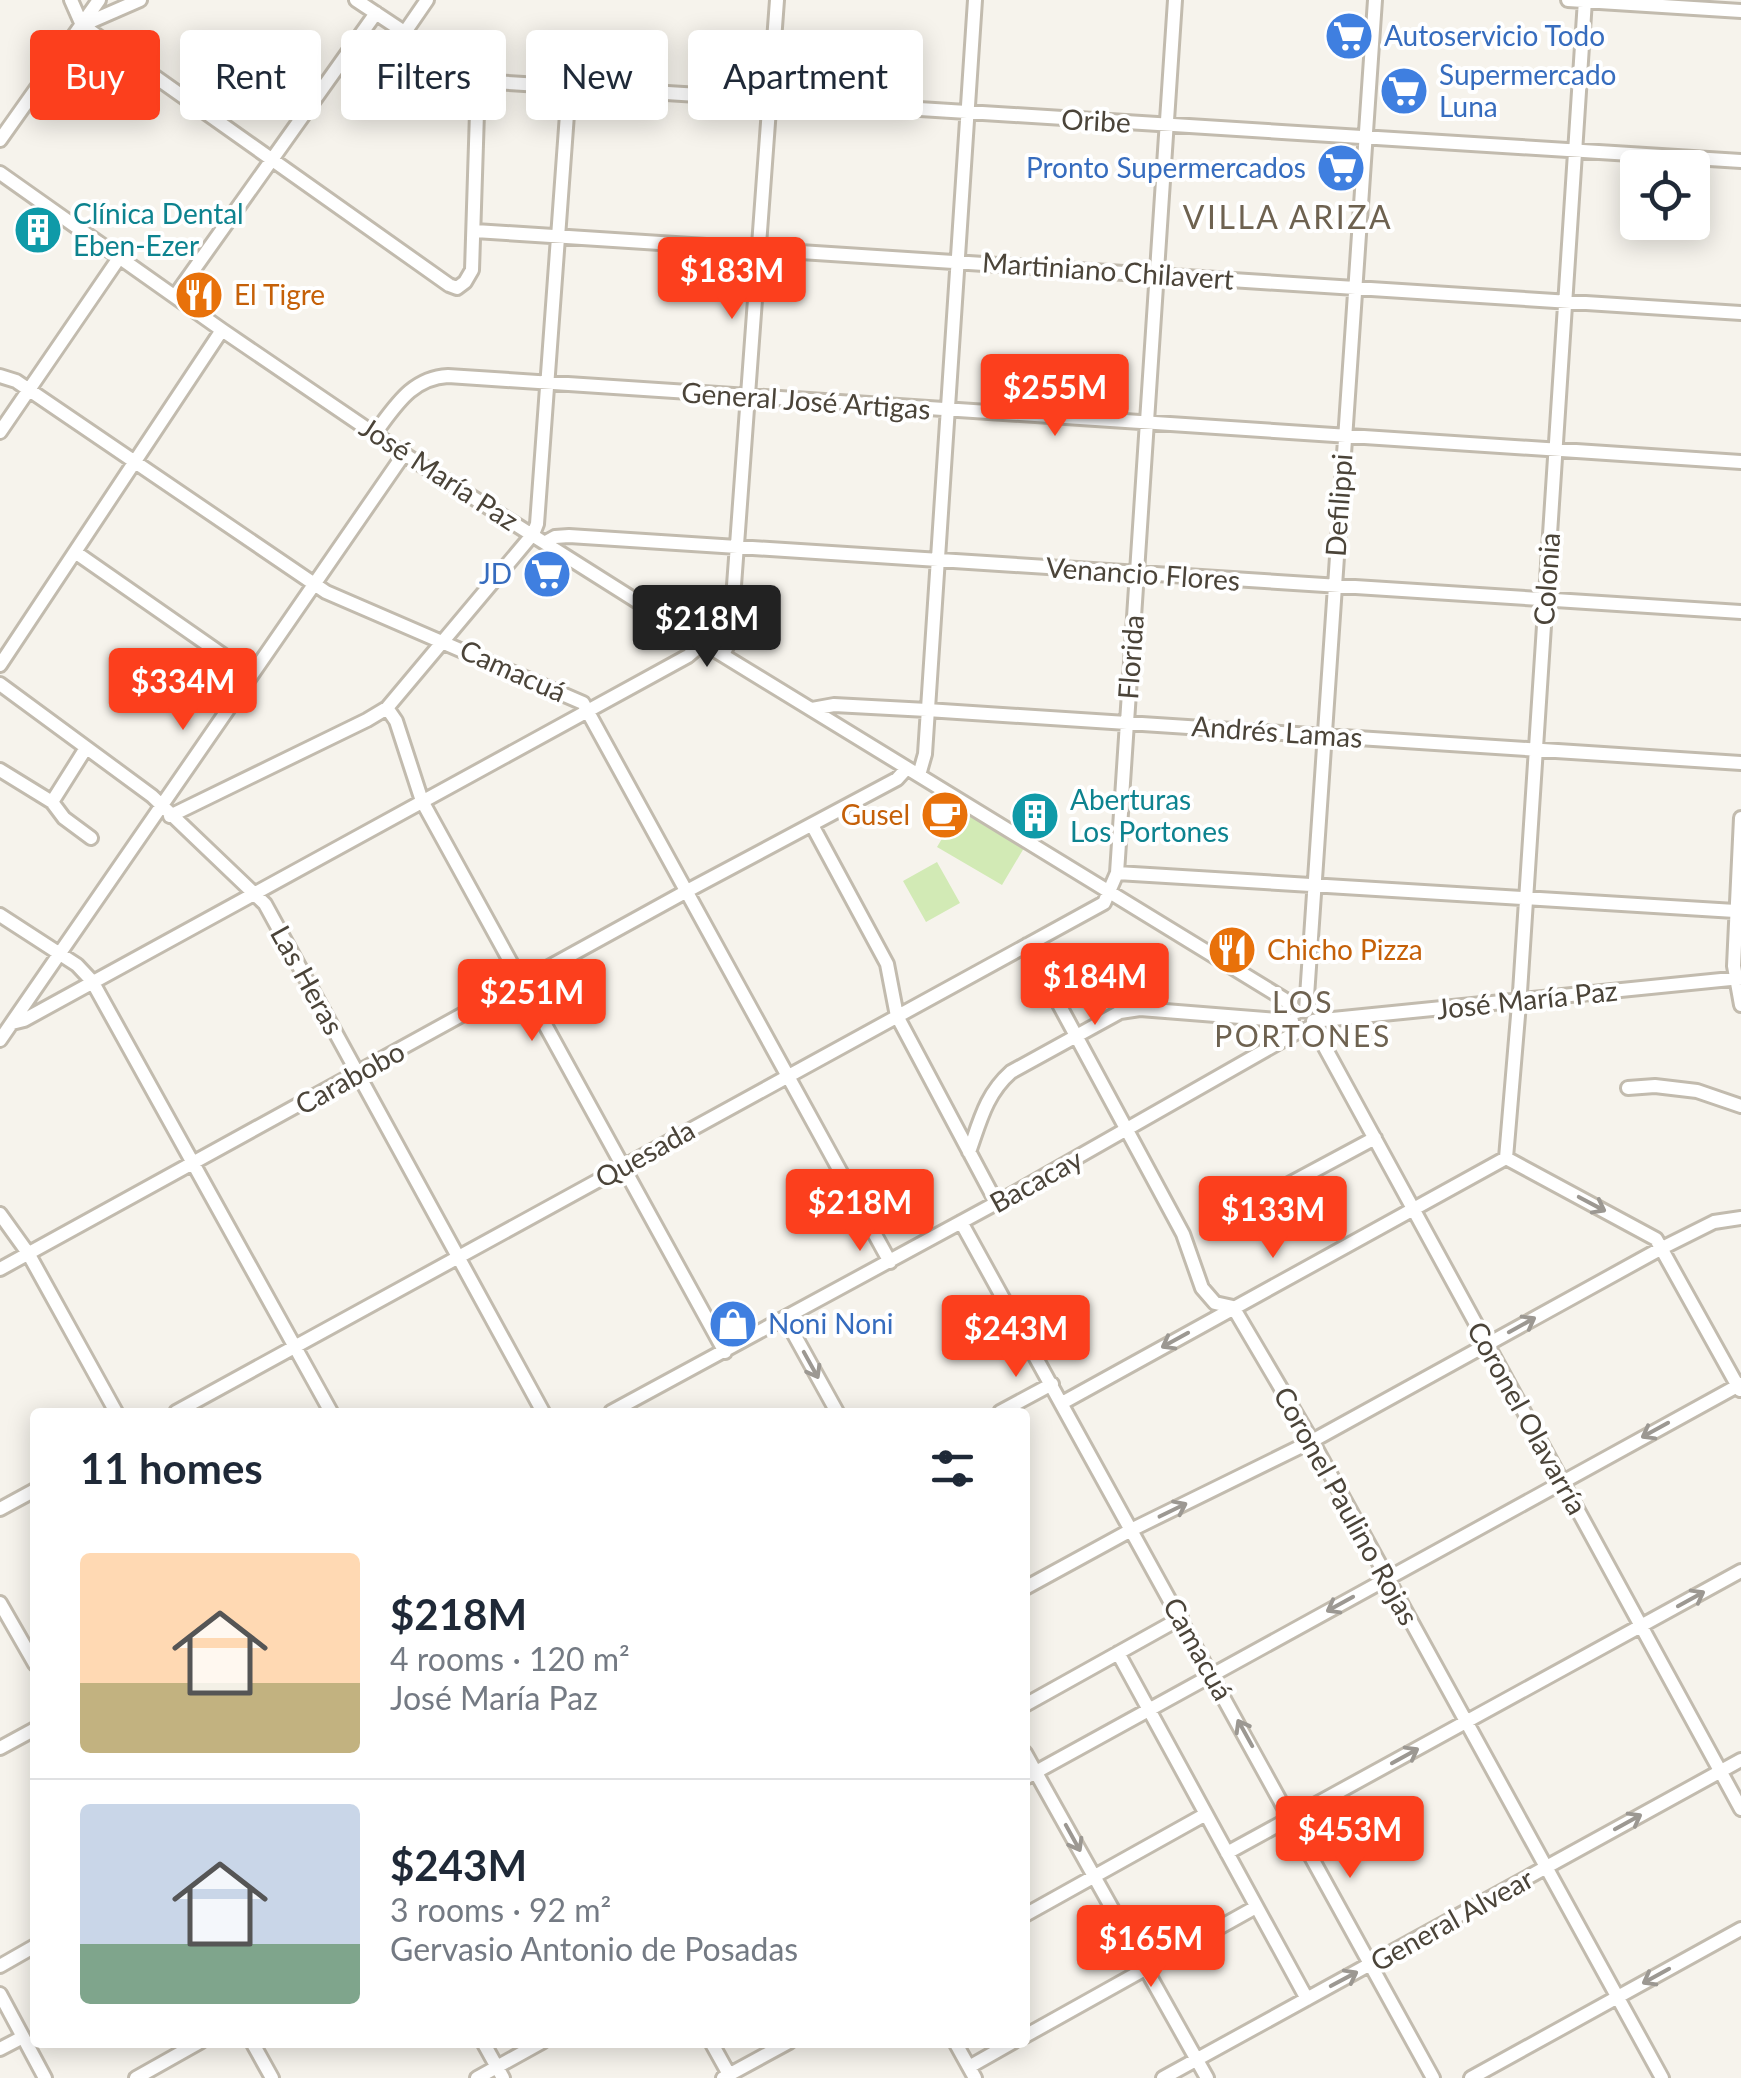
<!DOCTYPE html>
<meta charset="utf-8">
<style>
body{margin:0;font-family:Lato,sans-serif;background:#f2f2f3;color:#1f2937;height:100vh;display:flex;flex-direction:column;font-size:38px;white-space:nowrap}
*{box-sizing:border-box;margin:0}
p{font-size:32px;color:#747a83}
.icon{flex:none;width:55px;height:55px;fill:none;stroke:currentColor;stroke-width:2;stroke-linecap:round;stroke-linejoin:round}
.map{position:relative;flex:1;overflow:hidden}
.details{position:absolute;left:30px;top:1408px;width:1000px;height:640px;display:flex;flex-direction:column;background:#fff;border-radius:10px;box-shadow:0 5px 25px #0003}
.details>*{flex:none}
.hud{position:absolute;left:30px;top:30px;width:1000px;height:90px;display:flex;gap:20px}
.controls{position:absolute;left:1620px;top:150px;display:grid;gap:20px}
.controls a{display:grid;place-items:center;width:90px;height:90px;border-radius:10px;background:#fff;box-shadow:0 5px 25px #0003;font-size:50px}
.price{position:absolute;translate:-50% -85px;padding:0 22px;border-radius:10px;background:#fc3f1d;color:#fff;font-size:32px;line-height:65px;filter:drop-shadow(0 2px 5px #0008)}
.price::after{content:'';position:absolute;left:50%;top:60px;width:30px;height:22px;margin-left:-15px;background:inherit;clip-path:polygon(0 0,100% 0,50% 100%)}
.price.selected{background:#222;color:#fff}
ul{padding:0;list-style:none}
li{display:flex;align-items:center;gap:30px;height:250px;padding:0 50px}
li+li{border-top:2px solid #e0e1e3}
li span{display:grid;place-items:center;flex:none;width:280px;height:200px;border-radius:10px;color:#555}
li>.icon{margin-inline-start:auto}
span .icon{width:120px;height:120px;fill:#fffc;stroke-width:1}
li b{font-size:42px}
h2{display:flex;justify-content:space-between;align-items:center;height:120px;padding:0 50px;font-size:42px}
.pill{padding:0 35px;border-radius:10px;background:#fff;box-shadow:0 5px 25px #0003;font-size:35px;line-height:90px}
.pill.selected{background:#fc3f1d;color:#fff}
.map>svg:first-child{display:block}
.pitch{fill:#d2eab5}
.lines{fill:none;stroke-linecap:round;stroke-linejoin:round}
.minor-casing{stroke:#c2bbae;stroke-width:18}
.minor{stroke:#fff;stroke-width:12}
.oneway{stroke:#9c9892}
.labels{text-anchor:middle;stroke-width:8;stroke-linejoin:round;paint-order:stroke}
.shop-label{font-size:28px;fill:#366cbe;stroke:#fff;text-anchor:start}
.street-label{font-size:28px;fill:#4b4439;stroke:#fff}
.culture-label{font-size:28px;fill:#0d838f;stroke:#fff;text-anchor:start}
.food-label{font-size:28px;fill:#c56008;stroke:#fff;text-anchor:start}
.neighbourhood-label{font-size:30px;letter-spacing:2.5px;fill:#6e6250;stroke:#fff}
.quarter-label{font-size:32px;letter-spacing:2.5px;fill:#6e6250;stroke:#fff}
</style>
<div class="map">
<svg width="1741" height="2078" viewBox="0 0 1741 2078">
<rect width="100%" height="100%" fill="#f6f3ec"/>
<path class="pitch" d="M959,810L1024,848L1002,885L937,847Z
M937,862L960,903L926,922L903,881Z"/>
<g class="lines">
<g class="minor-casing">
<path id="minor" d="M71,0L82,25L449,285L457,288L465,282L472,270L478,81
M356,0L478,81L1741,161
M1568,0L1741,11
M85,24L140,0
M405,32L427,0
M0,140L99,0
M0,173L222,330L404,454L703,643L1284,999L1297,1012
M475,231L1741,313
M175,296L376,13
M0,376L16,381L326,592L583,703L890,1262
M0,432L119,258
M375,433C395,407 411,378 448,376L1741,462
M546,542L555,537L569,536L1741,612
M75,552L250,674
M723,655L730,640L777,0
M0,665L222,330
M0,684L152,796L265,904L543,1412
M387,708L396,721L422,801L725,1352
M812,709L834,705L927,710L1741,763
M0,770L52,802L64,818L91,838
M919,775L925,754L975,0
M52,802L86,748
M170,816L367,720L387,708L533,534L537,524L569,87
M1741,818L1734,966L1741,1005
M812,825L887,964L897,1016L996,1202
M1117,873L1735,911
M0,915L77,965L92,981L331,1412
M1027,945L1183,1234L1202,1288L1215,1303L1233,1307L1312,1441L1662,2078
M1306,1011L1375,0
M1313,1021L1741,978
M12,1023L24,1020L688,656L703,643
M1309,1029L1322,1042L1741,1809
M0,1040L404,454
M1628,1088L1655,1086L1697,1091L1741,1106
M969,1152C980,1121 986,1094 1011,1072L1120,1012L1140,1009L1292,1021
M1506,1158L1520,992L1585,0
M1506,1158L1656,1239L1740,1390
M1265,1197L1375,1138
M0,1214L28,1253L116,1412
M961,1222L1433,2078
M0,1269L687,891L897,779L907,768
M785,1318L837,1412
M1062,1403L1506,1158
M176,1412L1104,903L1117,873L1175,0
M611,1412L1011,1195L1299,1031L1309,1029
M1000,1412L1052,1384
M0,1509L35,1490
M1025,1588L1133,1529L1312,1441L1662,1248L1714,1222L1741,1218
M0,1603L35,1664
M1118,1653L1307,1999
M1025,1705L1181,1618
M0,1748L35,1729
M1025,1753L1207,2078
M1025,1778L1741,1384
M1227,1853L1741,1571
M1025,1915L1206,1814
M0,1966L35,1946
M0,1994L45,2078
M1025,2036L1256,1907
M252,2042L272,2078
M483,2042L503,2078
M711,2042L731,2078
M955,2042L975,2078
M0,2049L23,2037
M969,2067L1013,2042
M136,2078L200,2042
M477,2078L542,2042
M723,2078L789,2042
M1163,2078L1741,1760
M1471,2078L1741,1929"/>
</g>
<use href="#minor" class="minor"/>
</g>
<defs><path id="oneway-shaft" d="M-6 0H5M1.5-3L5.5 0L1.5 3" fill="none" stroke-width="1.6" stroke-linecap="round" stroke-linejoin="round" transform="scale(2.5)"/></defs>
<g class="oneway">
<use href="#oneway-shaft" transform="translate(1592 1204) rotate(28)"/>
<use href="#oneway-shaft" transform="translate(1522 1325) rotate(-29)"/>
<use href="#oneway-shaft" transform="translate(1175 1340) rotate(151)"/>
<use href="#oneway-shaft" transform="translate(811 1365) rotate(61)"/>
<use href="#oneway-shaft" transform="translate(1655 1430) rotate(151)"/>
<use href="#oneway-shaft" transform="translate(1173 1510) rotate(-26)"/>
<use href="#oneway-shaft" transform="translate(1691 1599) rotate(-29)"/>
<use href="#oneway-shaft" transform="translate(1340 1604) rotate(151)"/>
<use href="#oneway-shaft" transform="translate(1245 1733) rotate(-119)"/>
<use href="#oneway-shaft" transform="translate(1405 1756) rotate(-29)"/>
<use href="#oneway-shaft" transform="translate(1628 1822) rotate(-29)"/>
<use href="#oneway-shaft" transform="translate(1073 1838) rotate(61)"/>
<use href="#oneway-shaft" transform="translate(1656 1976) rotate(151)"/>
<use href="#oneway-shaft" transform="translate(1344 1979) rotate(-28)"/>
</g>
<defs>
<g id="supermarket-disc" transform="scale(2.5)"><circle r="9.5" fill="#3f7fe0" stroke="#fff"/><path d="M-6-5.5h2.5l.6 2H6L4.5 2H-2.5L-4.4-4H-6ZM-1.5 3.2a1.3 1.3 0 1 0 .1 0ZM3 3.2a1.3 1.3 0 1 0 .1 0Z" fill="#fff"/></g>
<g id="building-disc" transform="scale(2.5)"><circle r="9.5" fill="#0f9aa8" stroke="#fff"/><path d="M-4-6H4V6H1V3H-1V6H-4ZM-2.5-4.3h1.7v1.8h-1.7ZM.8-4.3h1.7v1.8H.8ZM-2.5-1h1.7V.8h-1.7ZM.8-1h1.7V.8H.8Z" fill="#fff"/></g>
<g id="restaurant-disc" transform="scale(2.5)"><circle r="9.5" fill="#e8710a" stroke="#fff"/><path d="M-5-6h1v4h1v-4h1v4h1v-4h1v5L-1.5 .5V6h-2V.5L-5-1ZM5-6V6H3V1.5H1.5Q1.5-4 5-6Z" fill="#fff"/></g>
<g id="cafe-disc" transform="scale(2.5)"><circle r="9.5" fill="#e8710a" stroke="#fff"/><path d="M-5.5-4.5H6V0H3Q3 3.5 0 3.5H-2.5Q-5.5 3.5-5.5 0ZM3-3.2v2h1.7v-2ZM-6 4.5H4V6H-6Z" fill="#fff"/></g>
<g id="shop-disc" transform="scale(2.5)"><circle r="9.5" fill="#3f7fe0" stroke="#fff"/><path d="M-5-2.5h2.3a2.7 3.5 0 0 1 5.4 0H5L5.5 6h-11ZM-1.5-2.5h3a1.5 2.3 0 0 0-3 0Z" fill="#fff"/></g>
</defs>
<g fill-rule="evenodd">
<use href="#supermarket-disc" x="1349" y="36"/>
<use href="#supermarket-disc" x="1404" y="91"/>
<use href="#supermarket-disc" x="1341" y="168"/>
<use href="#building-disc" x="38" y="230"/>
<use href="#restaurant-disc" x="199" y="295"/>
<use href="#supermarket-disc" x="547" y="574"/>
<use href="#cafe-disc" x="945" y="815"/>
<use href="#building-disc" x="1035" y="816"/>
<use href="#restaurant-disc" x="1232" y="950"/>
<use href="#shop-disc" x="733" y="1324"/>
</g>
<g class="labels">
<g class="shop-label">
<text x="1384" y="46">Autoservicio Todo</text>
<text x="1439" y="85">Supermercado<tspan x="1439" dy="32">Luna</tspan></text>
<text x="1306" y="178" text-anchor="end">Pronto Supermercados</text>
<text x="512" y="584" text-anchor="end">JD</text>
<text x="768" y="1334">Noni Noni</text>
</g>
<g class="street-label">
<text transform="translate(1096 121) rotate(3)" y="10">Oribe</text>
<text transform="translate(1108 271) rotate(4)" y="10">Martiniano Chilavert</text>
<text transform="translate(806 401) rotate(4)" y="10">General José Artigas</text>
<text transform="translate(439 474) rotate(33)" y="10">José María Paz</text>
<text transform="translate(1339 505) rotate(-86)" y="10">Defilippi</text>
<text transform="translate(1143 574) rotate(4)" y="10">Venancio Flores</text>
<text transform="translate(1547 579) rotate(-86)" y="10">Colonia</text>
<text transform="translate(1131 657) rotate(-86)" y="10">Florida</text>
<text transform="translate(513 671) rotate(24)" y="10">Camacuá</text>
<text transform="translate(1277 732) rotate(4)" y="10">Andrés Lamas</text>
<text transform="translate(307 980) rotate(61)" y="10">Las Heras</text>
<text transform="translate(1527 1000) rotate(-6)" y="10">José María Paz</text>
<text transform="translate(350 1078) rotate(-29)" y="10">Carabobo</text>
<text transform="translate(645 1154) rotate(-29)" y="10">Quesada</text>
<text transform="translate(1036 1181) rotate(-29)" y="10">Bacacay</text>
<text transform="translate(1527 1418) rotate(61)" y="10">Coronel Olavarría</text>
<text transform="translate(1346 1506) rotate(61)" y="10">Coronel Paulino Rojas</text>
<text transform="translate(1198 1649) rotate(61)" y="10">Camacuá</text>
<text transform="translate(1452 1920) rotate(-29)" y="10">General Alvear</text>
</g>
<g class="culture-label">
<text x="73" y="224">Clínica Dental<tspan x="73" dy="32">Eben-Ezer</tspan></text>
<text x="1070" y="810">Aberturas<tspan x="1070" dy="32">Los Portones</tspan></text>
</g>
<g class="food-label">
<text x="234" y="305">El Tigre</text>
<text x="910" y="825" text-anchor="end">Gusel</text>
<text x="1267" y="960">Chicho Pizza</text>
</g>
<g class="neighbourhood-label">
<text x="1303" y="1013">LOS<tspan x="1303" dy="34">PORTONES</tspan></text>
</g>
<g class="quarter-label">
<text x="1288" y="229">VILLA ARIZA</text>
</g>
</g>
</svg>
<div class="controls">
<a><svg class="icon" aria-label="locate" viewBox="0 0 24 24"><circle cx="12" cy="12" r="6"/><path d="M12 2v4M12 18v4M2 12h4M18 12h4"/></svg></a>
</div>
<b class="price" style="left:732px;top:322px">$183M</b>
<b class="price" style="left:1055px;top:439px">$255M</b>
<b class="price selected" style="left:707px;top:670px">$218M</b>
<b class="price" style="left:183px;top:733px">$334M</b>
<b class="price" style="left:1095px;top:1028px">$184M</b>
<b class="price" style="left:532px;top:1044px">$251M</b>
<b class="price" style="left:860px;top:1254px">$218M</b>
<b class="price" style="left:1273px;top:1261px">$133M</b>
<b class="price" style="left:1016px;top:1380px">$243M</b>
<b class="price" style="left:1350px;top:1881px">$453M</b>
<b class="price" style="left:1151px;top:1990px">$165M</b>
<div class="hud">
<a class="pill selected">Buy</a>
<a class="pill">Rent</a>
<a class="pill">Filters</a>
<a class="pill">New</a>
<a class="pill">Apartment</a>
</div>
<section class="details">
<h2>11 homes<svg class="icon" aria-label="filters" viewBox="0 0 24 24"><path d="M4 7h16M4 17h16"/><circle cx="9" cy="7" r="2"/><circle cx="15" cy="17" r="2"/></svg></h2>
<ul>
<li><span style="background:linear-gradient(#ffd9b3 65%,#c2b280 0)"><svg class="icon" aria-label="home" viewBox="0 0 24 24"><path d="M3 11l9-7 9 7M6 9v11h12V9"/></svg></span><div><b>$218M</b><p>4 rooms · 120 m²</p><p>José María Paz</p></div></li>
<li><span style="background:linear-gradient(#c9d6e8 70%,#7fa58c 0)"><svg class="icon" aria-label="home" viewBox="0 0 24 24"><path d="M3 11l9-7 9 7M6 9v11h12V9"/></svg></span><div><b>$243M</b><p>3 rooms · 92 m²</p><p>Gervasio Antonio de Posadas</p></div></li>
</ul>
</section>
</div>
